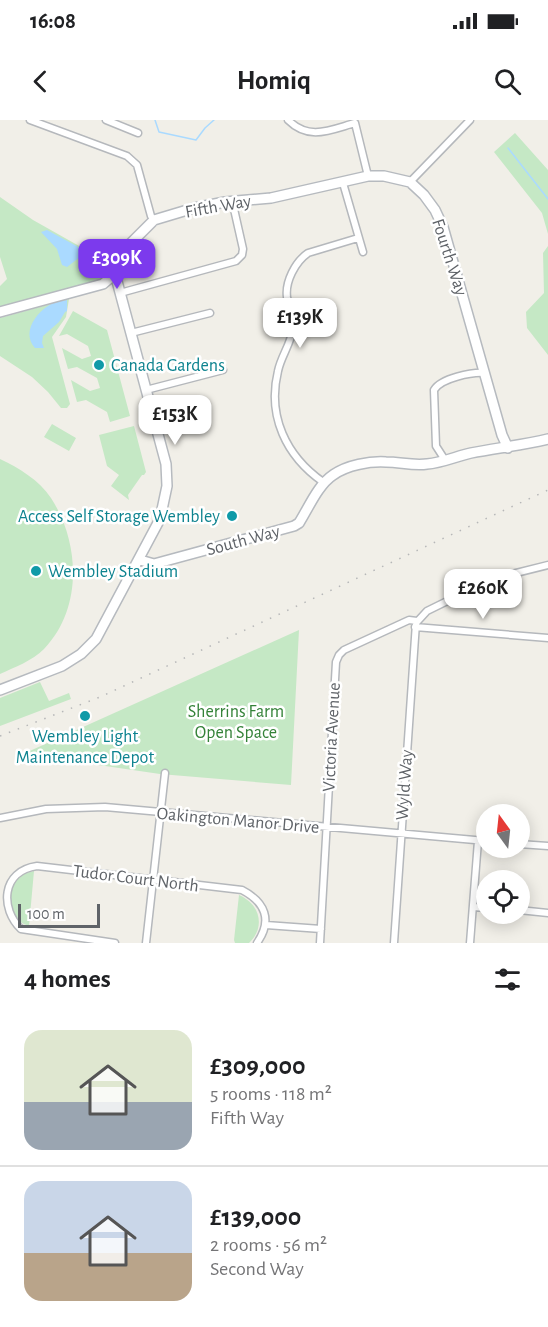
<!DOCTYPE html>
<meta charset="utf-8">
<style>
body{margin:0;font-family:"Alegreya Sans",sans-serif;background:#f6f6f6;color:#202124;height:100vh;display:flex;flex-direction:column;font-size:22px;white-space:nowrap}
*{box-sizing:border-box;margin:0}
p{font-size:20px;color:#757577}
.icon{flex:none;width:33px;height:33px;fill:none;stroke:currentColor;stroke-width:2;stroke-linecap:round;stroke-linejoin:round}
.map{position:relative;height:823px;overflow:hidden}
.drawer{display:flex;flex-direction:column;background:#fff;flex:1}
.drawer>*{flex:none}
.needle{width:39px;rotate:345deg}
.tools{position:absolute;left:476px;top:684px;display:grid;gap:12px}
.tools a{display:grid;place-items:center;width:54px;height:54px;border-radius:50%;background:#fff;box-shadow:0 3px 15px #0003;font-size:30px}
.scale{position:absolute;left:18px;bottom:15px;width:82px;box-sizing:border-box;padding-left:6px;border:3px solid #5f6368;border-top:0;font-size:16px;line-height:21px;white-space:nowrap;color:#5f6368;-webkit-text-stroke:4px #fff;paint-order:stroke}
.price{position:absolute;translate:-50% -51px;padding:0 14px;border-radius:12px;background:#fff;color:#222;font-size:20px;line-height:39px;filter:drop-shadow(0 2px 3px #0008)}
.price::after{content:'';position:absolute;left:50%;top:36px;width:18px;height:14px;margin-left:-9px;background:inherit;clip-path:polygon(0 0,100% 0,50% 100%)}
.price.active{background:#7c3aed;color:#fff}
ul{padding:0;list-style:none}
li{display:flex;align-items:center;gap:18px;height:150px;padding:0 24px}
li+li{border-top:2px solid #e0e0e0}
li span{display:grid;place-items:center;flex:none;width:168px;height:120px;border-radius:18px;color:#555}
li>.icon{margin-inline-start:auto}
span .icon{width:72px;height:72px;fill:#fffc;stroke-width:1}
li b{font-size:26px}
h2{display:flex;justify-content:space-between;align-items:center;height:72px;padding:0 24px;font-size:26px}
.status{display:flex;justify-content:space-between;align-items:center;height:42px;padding:0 30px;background:#fff;direction:ltr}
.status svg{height:16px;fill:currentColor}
header{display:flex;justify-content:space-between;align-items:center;height:78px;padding:0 24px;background:#fff;font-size:27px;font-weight:700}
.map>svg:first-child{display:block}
.green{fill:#c5e8c5}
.water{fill:#aadaff}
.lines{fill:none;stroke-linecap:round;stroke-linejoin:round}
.stream{stroke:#aadaff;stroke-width:1.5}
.street-casing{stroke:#b5b8bc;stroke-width:9}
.secondary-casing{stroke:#b6babf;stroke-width:12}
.street{stroke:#fff;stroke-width:6}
.secondary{stroke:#fff;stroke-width:9}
.rail{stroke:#b6b7b8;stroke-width:1.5;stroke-dasharray:1.5 8;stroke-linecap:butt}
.culture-dot{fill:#0f9aa8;stroke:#fff;stroke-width:2}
.labels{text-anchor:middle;stroke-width:5;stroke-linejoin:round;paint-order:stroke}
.street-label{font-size:18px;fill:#5f6368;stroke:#fff}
.culture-label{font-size:18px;fill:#0d838f;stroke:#fff;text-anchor:start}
.park-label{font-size:18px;fill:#348238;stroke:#fff}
</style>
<div class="status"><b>16:08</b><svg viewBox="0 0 49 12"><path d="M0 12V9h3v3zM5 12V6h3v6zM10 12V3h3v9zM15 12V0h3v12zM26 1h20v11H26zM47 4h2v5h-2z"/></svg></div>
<header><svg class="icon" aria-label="back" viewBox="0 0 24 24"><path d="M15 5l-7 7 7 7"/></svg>Homiq<svg class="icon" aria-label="search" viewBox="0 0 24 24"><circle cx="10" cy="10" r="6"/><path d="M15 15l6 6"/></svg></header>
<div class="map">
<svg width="548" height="823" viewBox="0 0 548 823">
<rect width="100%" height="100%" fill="#f1efe8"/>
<path class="green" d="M515,13L548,50V114L542,93L494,32Z
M0,77L33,100L81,127L115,138L101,160L0,188V166L7,159L0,137Z
M548,126V235L527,208L526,192L544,173L543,133Z
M69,179L66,197L52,217L70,284L67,288H61L48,272L32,257L0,236V198Z
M73,191L107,210L130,296L110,302L107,292L86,280L77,282L71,260L90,271L100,268L97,258L77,247L68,249L62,228L82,239L91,236L88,226L67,214L59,216Z
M52,304L76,318L69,331L44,317Z
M134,306L146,352L144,355H142L128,375L129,380L111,366L119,355L107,346L99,315Z
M0,339C19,348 39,360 51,378C80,422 83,489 44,529C32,541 15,547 0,554Z
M299,510L291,665L160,654L23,634Z
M40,562L49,581L69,573L71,579L0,606V578Z
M34,751L29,806C14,801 11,792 7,778C13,764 17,754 34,751Z
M239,775C260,784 266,807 249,823H235L234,820Z"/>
<path class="water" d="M47,110L82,129L80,137L67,147L62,145L57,129L41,112Z
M67,180V191L65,192L59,202L43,216L42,223L44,228H35C22,214 34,195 48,186C53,182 61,181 67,180Z"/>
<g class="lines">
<path class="stream" d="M155,0L159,12L196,20L205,8L214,0
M508,28L548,79"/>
<g class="street-casing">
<path id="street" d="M30,0L127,36L137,45L151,96L154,100
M106,0L138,13
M288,0C309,21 330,10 355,3L368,56
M410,62L470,0
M343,63L363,132
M120,173L236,141L242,135L243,129L234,89
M131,213L210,193
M146,270L223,250
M445,340L436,326L434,270C441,258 472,252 485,253
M323,362C286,336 267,296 278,251C281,236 291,224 293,208C295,197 289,188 287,177C285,162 295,142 308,133L358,118
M415,507L548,518
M0,698L46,689L105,687L486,721
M519,724L548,726
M473,787L486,788
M519,790L548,793
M266,805L321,809
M115,823L21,809C0,789 1,751 37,746L242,770C265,782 273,800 257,823
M146,823L165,653
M320,823L336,542L339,535L344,530L409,500L417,501
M394,823L416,503L427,491L492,459L548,445
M470,823L478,721"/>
</g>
<g class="secondary-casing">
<path id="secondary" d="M0,192L103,164L110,158L119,138L126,128L154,100L194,88L225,82L271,78L368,56H384L410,62L424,75L435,90L443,107L502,315L508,328
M140,440L154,444L294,406L299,403C309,387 318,365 333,355C347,345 370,341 386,342C400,342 413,346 427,344C442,343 457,336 471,333C497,328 523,325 548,319
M0,570L62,546L81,534L96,519L160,399L167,366L166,344L114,150"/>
</g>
<use href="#street" class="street"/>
<use href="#secondary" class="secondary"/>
<path class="rail" d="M0,616L100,577L548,370"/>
</g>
<g class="culture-dot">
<circle cx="99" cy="245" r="6"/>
<circle cx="232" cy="396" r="6"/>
<circle cx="36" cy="451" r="6"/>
<circle cx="85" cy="596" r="6"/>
</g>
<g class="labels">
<g class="street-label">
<text transform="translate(218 86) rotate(-10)" y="6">Fifth Way</text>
<text transform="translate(450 137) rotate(72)" y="6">Fourth Way</text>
<text transform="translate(243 420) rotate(-15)" y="6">South Way</text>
<text transform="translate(331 617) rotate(-87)" y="6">Victoria Avenue</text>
<text transform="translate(404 665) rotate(-86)" y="6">Wyld Way</text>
<text transform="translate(238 700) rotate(5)" y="6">Oakington Manor Drive</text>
<text transform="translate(136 758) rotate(7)" y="6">Tudor Court North</text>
</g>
<g class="culture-label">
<text x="111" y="251">Canada Gardens</text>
<text x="220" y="402" text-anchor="end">Access Self Storage Wembley</text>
<text x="48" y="457">Wembley Stadium</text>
<text x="85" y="622" text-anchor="middle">Wembley Light<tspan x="85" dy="21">Maintenance Depot</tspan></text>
</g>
<g class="park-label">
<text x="236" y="597">Sherrins Farm<tspan x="236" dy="21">Open Space</tspan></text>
</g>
</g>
</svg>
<div class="tools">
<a><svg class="needle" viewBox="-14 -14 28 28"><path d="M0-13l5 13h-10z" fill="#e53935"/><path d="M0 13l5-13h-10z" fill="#757577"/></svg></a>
<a><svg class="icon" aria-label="locate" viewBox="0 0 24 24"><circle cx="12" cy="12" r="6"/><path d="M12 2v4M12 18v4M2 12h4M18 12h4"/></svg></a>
</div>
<div class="scale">100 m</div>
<b class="price active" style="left:117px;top:170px">£309K</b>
<b class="price" style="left:300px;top:229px">£139K</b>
<b class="price" style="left:175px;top:326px">£153K</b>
<b class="price" style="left:483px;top:500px">£260K</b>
</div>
<section class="drawer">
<h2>4 homes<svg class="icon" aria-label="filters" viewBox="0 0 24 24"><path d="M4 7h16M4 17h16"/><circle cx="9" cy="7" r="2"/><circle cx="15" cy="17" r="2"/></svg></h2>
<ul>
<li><span style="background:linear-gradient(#dfe7d0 60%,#9aa5b1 0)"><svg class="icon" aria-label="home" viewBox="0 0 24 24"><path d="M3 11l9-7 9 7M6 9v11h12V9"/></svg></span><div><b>£309,000</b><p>5 rooms · 118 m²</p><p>Fifth Way</p></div></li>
<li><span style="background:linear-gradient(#c9d6e8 60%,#b9a48a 0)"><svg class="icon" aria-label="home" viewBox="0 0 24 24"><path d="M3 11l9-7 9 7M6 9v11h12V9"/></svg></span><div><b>£139,000</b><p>2 rooms · 56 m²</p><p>Second Way</p></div></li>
</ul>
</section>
